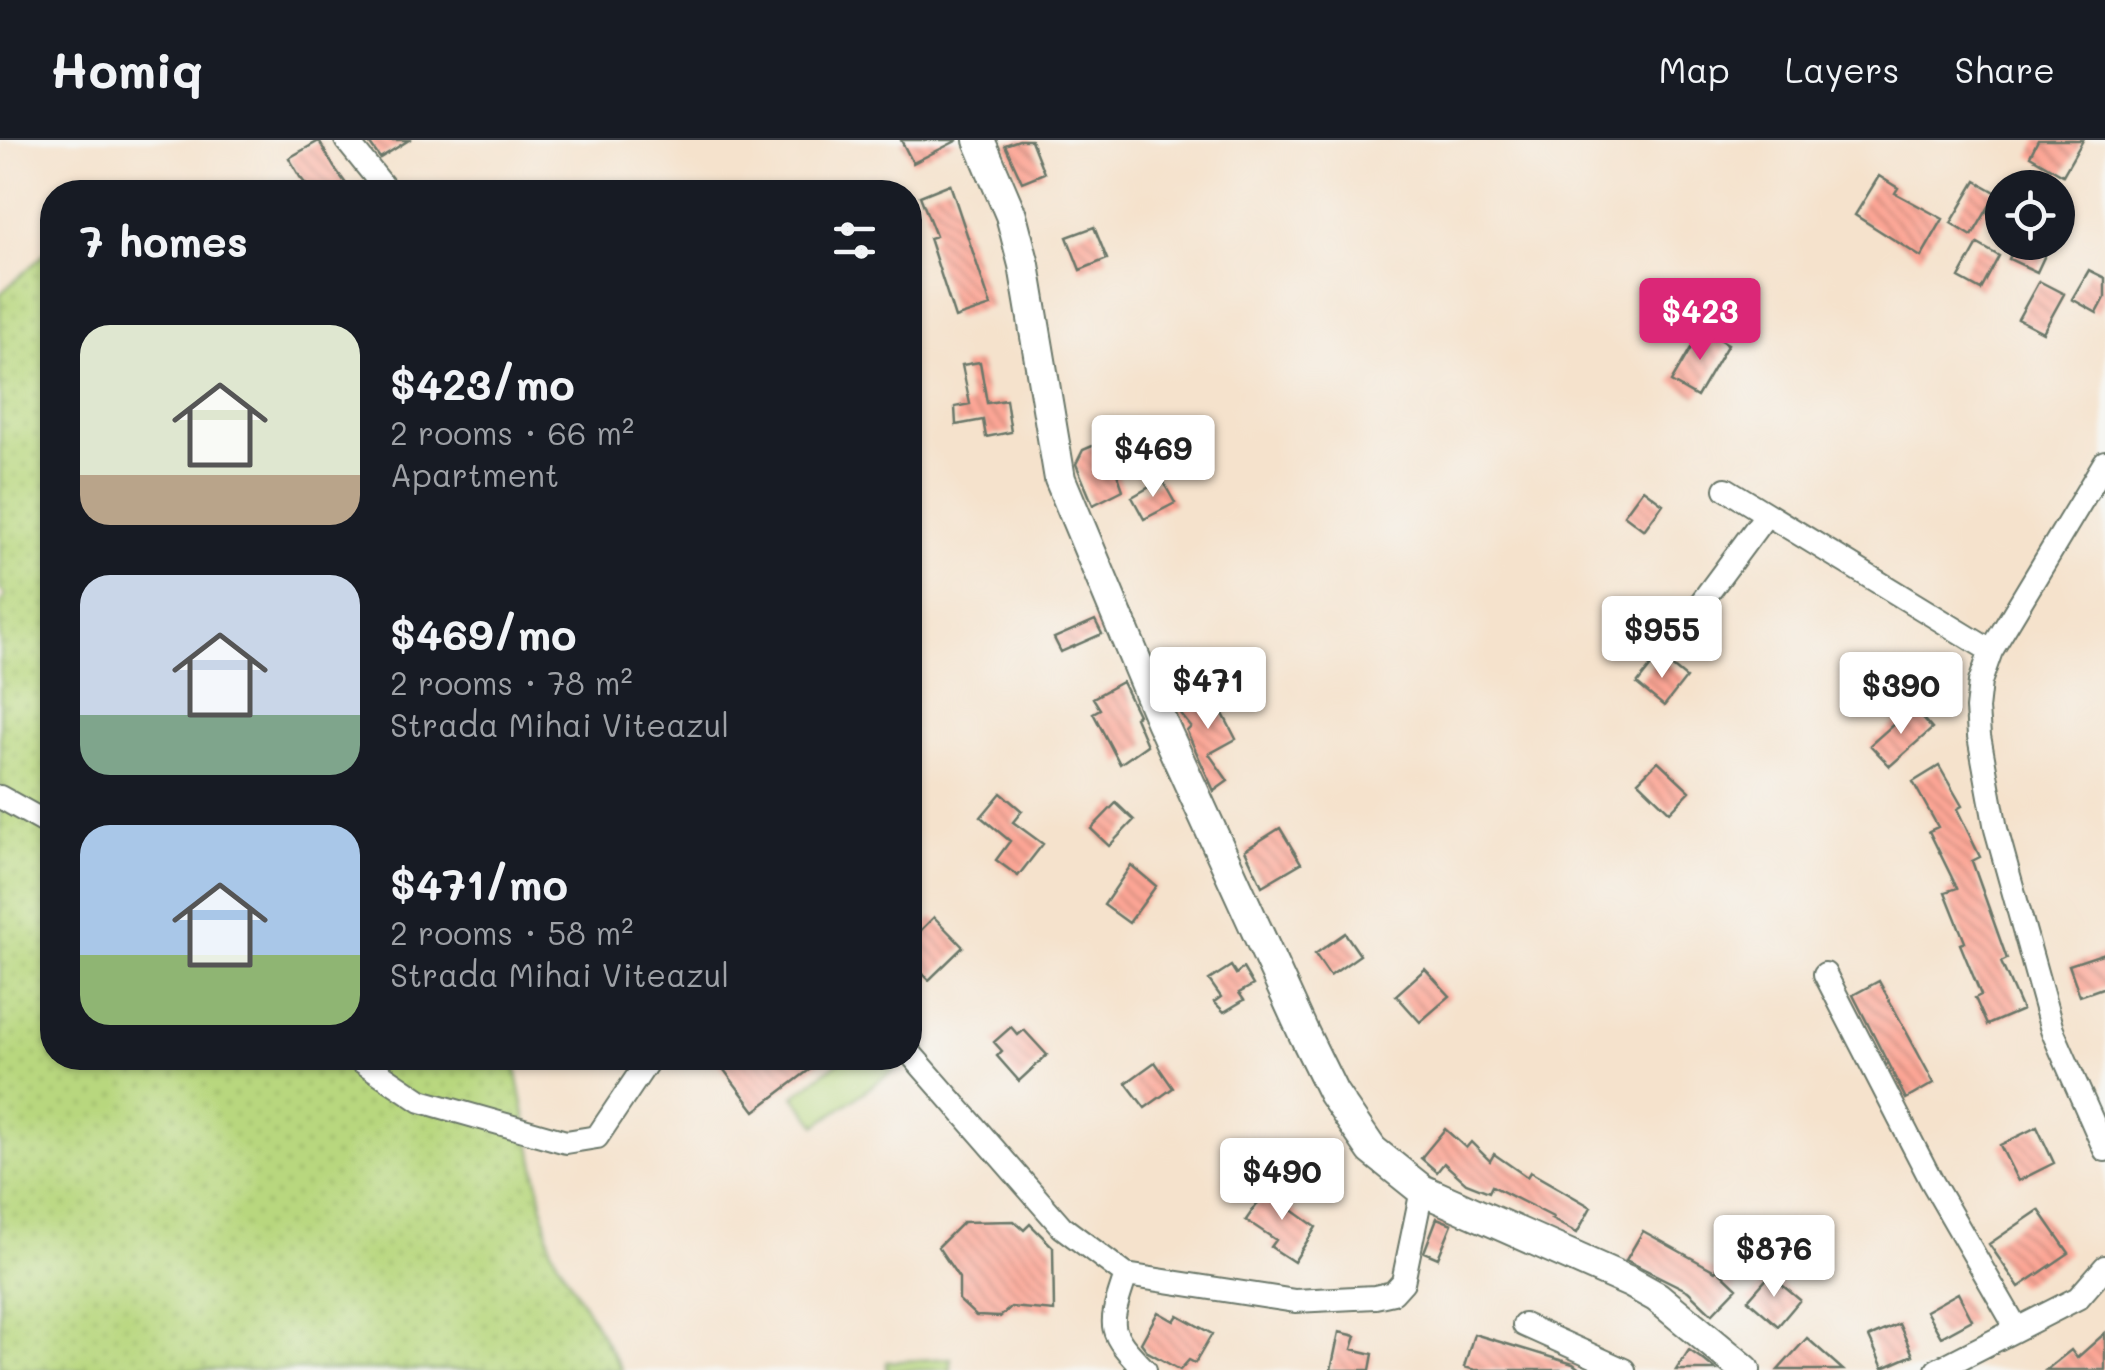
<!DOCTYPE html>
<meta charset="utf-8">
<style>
body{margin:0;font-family:Mali,sans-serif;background:#242831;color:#f1f3f6;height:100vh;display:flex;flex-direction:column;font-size:38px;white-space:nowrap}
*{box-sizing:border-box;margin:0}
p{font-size:32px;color:#9ea1a6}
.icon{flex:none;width:55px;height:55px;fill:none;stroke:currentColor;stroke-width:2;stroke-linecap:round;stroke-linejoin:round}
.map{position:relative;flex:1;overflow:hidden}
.sheet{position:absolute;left:40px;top:40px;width:882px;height:890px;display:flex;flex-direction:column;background:#171b24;border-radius:40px;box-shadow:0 2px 8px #0004}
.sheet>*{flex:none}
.fabs{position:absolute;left:1985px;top:30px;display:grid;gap:20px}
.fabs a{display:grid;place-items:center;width:90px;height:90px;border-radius:50%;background:#171b24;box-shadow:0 2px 8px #0004;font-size:50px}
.price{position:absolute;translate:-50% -85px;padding:0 22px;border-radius:10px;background:#fff;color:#222;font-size:32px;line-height:65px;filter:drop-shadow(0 2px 5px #0008)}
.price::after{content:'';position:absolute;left:50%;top:60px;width:30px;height:22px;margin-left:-15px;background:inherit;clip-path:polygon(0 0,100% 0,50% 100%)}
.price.current{background:#db2777;color:#fff}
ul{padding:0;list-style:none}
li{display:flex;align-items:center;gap:30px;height:250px;padding:0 40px}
li span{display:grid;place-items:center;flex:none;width:280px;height:200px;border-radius:30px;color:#555}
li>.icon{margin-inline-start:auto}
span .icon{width:120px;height:120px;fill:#fffc;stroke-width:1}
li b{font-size:42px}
h2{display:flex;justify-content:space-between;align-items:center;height:120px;padding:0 40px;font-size:42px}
header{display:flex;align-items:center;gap:60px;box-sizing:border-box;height:140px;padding:0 50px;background:#171b24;border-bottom:2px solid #363941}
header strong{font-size:48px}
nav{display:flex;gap:55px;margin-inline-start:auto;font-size:35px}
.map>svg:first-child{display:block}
.grass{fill:url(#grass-dots);stroke:#6c8a59;stroke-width:2.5}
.pitch{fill:#b8d77e;stroke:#6c8a59;stroke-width:2.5}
.building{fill:url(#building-back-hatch)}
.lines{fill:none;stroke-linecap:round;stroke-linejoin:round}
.street-casing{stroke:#6a7769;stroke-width:26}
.secondary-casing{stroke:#6a7769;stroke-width:34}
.street{stroke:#fff;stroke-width:22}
.secondary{stroke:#fff;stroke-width:30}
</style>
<header>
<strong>Homiq</strong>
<nav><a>Map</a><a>Layers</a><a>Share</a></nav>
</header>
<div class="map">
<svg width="2105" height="1230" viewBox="0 0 2105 1230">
<defs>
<pattern id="grass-dots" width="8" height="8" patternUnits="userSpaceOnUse" patternTransform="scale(2.5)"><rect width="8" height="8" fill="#b8d77e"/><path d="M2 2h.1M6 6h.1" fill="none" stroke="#9eb96e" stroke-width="1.8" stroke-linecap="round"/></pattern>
<pattern id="building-back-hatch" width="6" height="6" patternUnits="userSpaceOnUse" patternTransform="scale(2.5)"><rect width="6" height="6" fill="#fda695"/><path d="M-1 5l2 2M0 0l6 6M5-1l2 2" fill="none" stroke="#cc887a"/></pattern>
</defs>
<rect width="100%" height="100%" fill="#f6f6f2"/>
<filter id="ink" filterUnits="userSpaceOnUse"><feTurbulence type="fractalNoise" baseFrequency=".01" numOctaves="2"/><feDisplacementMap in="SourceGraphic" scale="20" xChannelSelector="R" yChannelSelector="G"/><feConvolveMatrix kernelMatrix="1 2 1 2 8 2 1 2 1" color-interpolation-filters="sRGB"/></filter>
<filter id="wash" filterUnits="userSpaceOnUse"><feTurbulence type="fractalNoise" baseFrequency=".0048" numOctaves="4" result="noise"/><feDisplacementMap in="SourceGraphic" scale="40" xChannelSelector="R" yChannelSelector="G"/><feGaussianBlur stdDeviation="2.25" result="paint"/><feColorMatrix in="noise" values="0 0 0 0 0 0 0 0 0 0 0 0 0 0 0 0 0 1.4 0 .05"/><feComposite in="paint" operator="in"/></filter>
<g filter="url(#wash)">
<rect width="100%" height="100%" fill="#f5e2cc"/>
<path class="grass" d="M52,107V918H514L551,1109L622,1230H0V464L6,456L0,449V154Z"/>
<path class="pitch" d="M843,918H889L897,928L817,985L794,956Z
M951,1218V1230H887V1222Z"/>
<g id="blocks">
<path class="building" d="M367,0H409L380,18Z
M901,0H958L913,23Z
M1019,0H1031L1044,33L1022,42L1005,5Z
M2038,0H2083L2063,35L2030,16Z
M319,1L334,27L352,52H312L300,37L289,18Z
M1879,36L1898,48L1895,53L1943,79L1921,117L1855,75Z
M1976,41L1997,53L1972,96L1951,83Z
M950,44L991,166L955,178L929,98L936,96L920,56Z
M1094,87L1107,119L1080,130L1067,97Z
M2017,102H2051L2037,132L2009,119Z
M1978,104L1999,116L1981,150L1959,138Z
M2089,130L2105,138V158L2097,173L2072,159Z
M2039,141L2064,154L2043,192L2018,179Z
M1702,189L1728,204L1697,257L1671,242Z
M980,222L987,263L1006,260L1011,292L986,297L983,280L956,285L955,267L970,264L962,225Z
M1109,299L1116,316L1149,302L1152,307L1117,333L1123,350L1093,365L1076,324L1083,310Z
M1162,340L1175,363L1144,379L1132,357Z
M1643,349L1663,364L1644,390L1624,375Z
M1095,480L1102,494L1061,512L1054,498Z
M1659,516L1686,538L1664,566L1637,544Z
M1122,542L1138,575L1135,577L1147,605L1120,624L1093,573L1100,569L1093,558Z
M1219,550L1225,564L1219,566L1236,599L1209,614L1228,641L1214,651L1189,596L1187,591L1191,587L1175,567Z
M1913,567L1932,589L1890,626L1870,605Z
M1658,621L1690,651L1670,672L1638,641Z
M1939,626L1962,666L1957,669L1980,717L1972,721L2007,819L2001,822L2022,870L1987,885L1975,858L1981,855L1960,804L1965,802L1945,752L1957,748L1929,691L1938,687L1913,642Z
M1001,653L1022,671L1013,682L1043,704L1018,736L996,720L1010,701L981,677Z
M1116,663L1134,680L1109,706L1091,689Z
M1280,688L1301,723L1262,746L1245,710Z
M1131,725L1156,746L1129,783L1104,765Z
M934,777L963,807L929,840L910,821V801Z
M1345,793L1360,815L1330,836L1315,814Z
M2105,813V847L2080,856L2069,825Z
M1231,826L1236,834L1243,828L1253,845L1239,853L1244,860L1224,872L1214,862L1221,857L1209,840Z
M1425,829L1450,856L1420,882L1396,855Z
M1879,841L1934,943L1906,959L1853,855Z
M1011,887L1018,895L1024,890L1047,915L1019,941L997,916L1002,911L994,902Z
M715,918H825L755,971Z
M1155,922L1173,948L1145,968L1126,943Z
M2037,987L2054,1023L2018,1041L2000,1005Z
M1445,989L1466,1008L1471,1002L1490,1021L1494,1014L1527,1037L1530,1032L1591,1067L1577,1093L1551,1079L1553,1077L1492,1046L1489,1052L1466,1043L1444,1023L1437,1032L1421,1018Z
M1272,1043L1294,1058L1288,1067L1316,1087L1294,1122L1271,1107L1276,1100L1246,1080Z
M2039,1070L2069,1113L2019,1147L1989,1104Z
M1437,1078L1452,1084L1438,1118L1424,1112Z
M1014,1081L1024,1090L1030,1084L1053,1107L1054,1171L1011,1167L1000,1177L976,1176L959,1160V1138L938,1107L963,1082Z
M1643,1091L1715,1131L1717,1129L1737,1148L1712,1174L1688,1151L1626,1120Z
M1770,1135L1800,1160L1778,1186L1748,1160Z
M1958,1153L1972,1180L1941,1197L1926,1171Z
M1158,1172L1174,1181L1178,1175L1212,1194L1195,1223L1189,1220L1180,1230L1148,1212L1141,1203Z
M1899,1184L1913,1215L1883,1228L1869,1197Z
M1339,1192L1356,1196L1352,1209L1373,1214L1370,1230H1331Z
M2105,1193V1230H2046L2071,1210L2077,1218Z
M1474,1194L1573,1224L1581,1230H1475L1464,1227Z
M1807,1198L1843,1230H1778Z
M1689,1210L1705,1221L1716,1230H1676Z"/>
</g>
</g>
<g filter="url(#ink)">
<use href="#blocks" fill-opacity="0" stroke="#6a7769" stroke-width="2.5"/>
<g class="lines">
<g class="street-casing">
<path id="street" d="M346,0L388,52
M2105,322L1991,511L1980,542L1977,569L1979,596L1996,689L2052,890L2105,1010
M1726,349L1991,511
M1677,495L1766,375
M0,657L52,686
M1825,834L1931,1040L2017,1189
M910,913L1062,1087L1126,1135L1295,1161L1375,1157L1393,1153L1403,1142L1422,1050
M357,918L421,961L566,1002L597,997L650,918
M1126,1135C1109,1187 1105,1189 1145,1230
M1524,1185L1624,1230
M1937,1230L2078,1158L2105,1127"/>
</g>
<g class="secondary-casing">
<path id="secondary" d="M979,0L1011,75L1024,125L1060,339L1161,581L1304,894L1333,953L1372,1010L1422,1050L1630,1142L1657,1157L1745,1230"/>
</g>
<use href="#street" class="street"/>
<use href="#secondary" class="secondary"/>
</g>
</g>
</svg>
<div class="fabs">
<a><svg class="icon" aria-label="locate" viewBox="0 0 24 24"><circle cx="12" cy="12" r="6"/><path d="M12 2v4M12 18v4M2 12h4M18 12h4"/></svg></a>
</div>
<b class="price current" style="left:1700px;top:223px">$423</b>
<b class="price" style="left:1153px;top:360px">$469</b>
<b class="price" style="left:1662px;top:541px">$955</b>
<b class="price" style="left:1208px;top:592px">$471</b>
<b class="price" style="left:1901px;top:597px">$390</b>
<b class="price" style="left:1282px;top:1083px">$490</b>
<b class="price" style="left:1774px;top:1160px">$876</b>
<section class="sheet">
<h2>7 homes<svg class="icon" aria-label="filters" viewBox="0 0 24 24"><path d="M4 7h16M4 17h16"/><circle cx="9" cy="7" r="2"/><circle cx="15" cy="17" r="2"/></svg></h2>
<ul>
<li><span style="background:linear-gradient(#dfe7d0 75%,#b9a48a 0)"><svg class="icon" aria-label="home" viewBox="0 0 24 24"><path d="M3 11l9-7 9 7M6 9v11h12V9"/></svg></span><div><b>$423/mo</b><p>2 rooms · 66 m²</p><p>Apartment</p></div></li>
<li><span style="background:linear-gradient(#c9d6e8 70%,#7fa58c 0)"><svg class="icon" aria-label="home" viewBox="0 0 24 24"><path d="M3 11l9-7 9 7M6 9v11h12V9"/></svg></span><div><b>$469/mo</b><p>2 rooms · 78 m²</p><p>Strada Mihai Viteazul</p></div></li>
<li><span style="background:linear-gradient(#a9c7e8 65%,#8fb573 0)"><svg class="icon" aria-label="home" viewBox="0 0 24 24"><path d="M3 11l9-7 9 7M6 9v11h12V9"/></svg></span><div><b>$471/mo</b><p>2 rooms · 58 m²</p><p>Strada Mihai Viteazul</p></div></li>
</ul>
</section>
</div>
